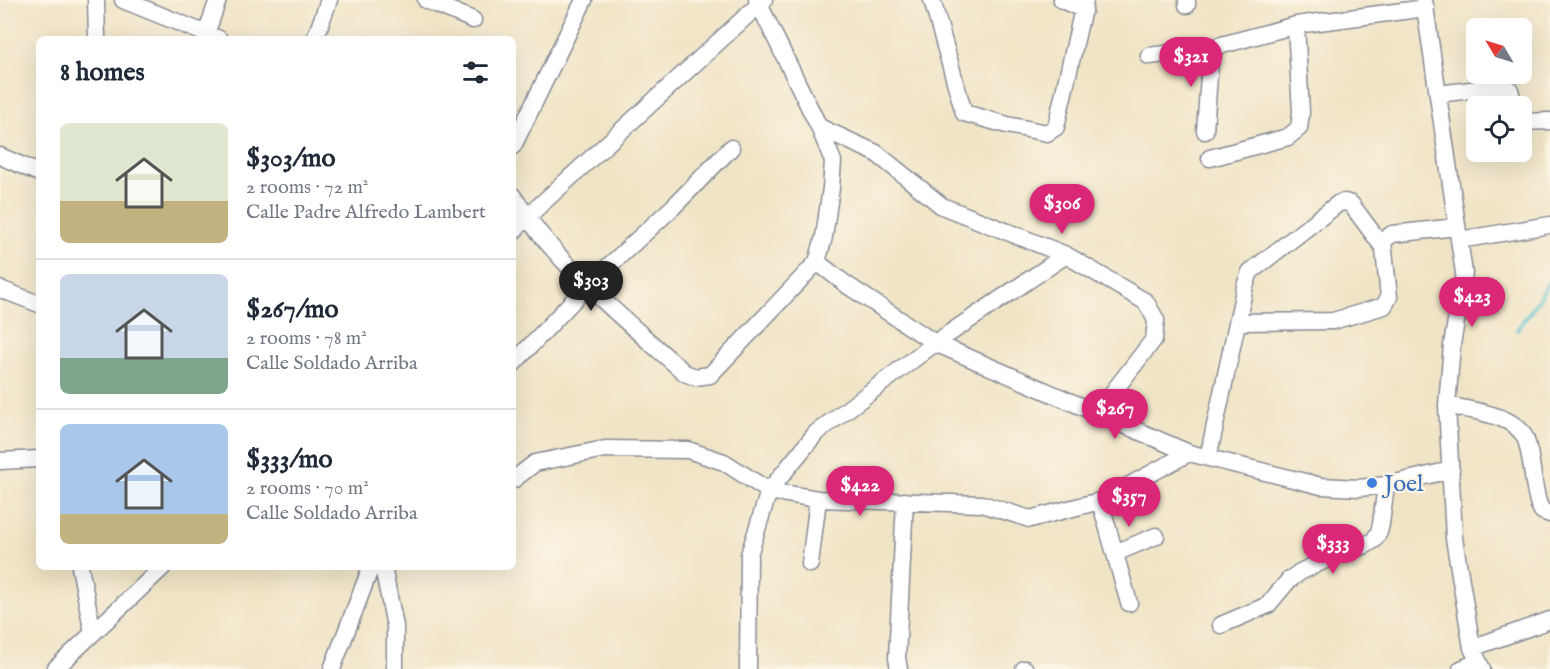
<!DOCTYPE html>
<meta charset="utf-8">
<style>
body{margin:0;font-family:"IM FELL English",serif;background:#f6f6f7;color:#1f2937;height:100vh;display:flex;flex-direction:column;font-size:22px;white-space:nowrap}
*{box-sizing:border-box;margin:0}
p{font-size:20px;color:#747a83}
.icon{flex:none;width:33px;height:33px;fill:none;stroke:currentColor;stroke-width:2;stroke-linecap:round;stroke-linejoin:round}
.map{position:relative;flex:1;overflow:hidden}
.side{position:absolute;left:36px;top:36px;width:480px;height:534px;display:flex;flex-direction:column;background:#fff;border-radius:9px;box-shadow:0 6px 24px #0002}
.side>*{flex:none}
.needle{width:39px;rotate:308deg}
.tools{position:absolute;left:1466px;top:18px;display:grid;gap:12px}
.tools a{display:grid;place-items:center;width:66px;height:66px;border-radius:9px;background:#fff;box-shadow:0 6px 24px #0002;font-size:30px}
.price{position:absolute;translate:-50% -51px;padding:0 14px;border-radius:21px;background:#db2777;color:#fff;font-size:20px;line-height:39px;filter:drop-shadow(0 2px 3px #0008)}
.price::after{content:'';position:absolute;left:50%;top:36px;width:18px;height:14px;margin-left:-9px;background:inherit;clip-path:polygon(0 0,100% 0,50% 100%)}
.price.current{background:#222;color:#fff}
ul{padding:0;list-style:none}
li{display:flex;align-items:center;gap:18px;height:150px;padding:0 24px}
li+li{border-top:2px solid #e0e1e3}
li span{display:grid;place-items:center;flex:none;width:168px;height:120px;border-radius:9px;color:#555}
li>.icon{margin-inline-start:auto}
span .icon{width:72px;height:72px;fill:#fffc;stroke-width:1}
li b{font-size:26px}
h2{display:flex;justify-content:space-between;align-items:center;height:72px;padding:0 24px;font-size:26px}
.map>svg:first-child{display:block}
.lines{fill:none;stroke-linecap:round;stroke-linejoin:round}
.stream{stroke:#54bfcf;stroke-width:4}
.minor-casing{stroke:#868a92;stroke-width:19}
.minor{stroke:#fff;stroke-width:16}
.shop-dot{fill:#3f7fe0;stroke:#fcf5e5;stroke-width:2}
.labels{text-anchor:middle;stroke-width:4.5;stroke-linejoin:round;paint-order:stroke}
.shop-label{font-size:24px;fill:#366cbe;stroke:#fcf5e5;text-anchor:start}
</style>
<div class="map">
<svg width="1550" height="669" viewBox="0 0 1550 669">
<rect width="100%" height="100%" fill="#fcf5e5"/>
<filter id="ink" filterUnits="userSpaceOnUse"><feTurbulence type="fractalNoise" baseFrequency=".0167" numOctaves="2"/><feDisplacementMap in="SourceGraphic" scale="12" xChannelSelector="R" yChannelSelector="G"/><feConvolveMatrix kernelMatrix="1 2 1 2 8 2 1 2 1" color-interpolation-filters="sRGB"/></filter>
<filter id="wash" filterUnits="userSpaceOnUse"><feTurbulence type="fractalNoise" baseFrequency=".008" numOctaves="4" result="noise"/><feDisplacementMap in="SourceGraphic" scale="24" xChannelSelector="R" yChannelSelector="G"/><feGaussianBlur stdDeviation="1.35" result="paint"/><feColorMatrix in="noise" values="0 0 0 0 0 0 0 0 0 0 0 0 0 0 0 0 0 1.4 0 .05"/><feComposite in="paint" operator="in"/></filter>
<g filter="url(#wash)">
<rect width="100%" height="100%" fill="#f0e4c6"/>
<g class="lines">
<path class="stream" d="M1517,330L1538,301L1550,279"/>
</g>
</g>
<g filter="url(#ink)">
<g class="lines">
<g class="minor-casing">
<path id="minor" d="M96,0L97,39
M123,0L219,39
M426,0L473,20
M932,0L964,113L1007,125L1047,133L1056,127L1085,0
M1062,0L1084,10
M1424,0L1464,273L1452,345L1447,405L1454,538L1472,648L1482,669
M1187,5V0
M206,34L218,0
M315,39L329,0
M1149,56L1211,48L1296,25L1426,8
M1438,94L1504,86L1510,90L1514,106
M1521,122L1550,121
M819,127L876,153L942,206L1066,255L1146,302L1156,320L1154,339L1097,413
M1205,131L1211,48
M513,146L584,0
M0,156L39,173
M1210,158L1288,137L1299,128L1301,112L1296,25
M513,196C557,266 624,319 685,373L695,377L710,375L817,262L824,237L831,188L833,161L819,127L757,0
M513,232L526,218L764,0
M1459,240L1550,225
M817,262L847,285L935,343L1189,453L1321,486L1359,488L1386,485L1451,470
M0,289L39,304
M1237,322L1333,321L1384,306L1389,297L1383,241L1392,234L1457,227
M513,364L587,286L673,207L731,148
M1447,405C1471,411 1517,414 1526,440C1533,461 1532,484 1539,505L1542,511L1550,514
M1208,458L1245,286L1250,272L1339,203L1345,202L1351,204L1383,247
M0,461L39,459
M513,480L535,463L605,449L688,450L724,462L769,491L818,499L982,504L1030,519L1100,501L1189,453
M1100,501L1129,603
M1115,553L1156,536
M810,564L818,499
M80,567L93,633
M383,567L395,626V669
M1221,625L1268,605L1288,581L1300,572L1334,556L1366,545L1374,540L1379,532L1381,524L1386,485
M1472,648L1550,620
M55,669L163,567
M332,669L371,567
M748,669L749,555L769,491L816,433L935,343L1066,255
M899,669L897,658L905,501
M1024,669H1025
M1461,669L1477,662"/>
</g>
<use href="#minor" class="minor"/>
</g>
</g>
<circle class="shop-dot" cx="1372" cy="483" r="6"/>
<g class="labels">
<g class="shop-label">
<text x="1384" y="491">Joel</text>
</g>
</g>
</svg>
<div class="tools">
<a><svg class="needle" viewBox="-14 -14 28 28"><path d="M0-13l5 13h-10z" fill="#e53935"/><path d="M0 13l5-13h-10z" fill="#747a83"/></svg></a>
<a><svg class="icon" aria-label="locate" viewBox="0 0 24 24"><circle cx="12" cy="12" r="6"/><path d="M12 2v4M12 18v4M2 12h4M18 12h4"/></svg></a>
</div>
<b class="price" style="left:1191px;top:88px">$321</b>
<b class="price" style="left:1062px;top:235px">$306</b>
<b class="price current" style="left:591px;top:312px">$303</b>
<b class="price" style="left:1472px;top:328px">$423</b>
<b class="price" style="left:1115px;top:440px">$267</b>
<b class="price" style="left:860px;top:517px">$422</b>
<b class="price" style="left:1129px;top:528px">$357</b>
<b class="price" style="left:1333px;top:575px">$333</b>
<section class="side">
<h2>8 homes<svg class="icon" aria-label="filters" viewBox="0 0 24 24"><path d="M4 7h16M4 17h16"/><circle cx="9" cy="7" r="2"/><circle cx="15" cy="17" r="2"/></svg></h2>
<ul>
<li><span style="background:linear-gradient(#dfe7d0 65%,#c2b280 0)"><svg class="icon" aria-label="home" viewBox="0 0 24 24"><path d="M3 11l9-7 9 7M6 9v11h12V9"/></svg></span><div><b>$303/mo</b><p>2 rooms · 72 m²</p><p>Calle Padre Alfredo Lambert</p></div></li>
<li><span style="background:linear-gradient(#c9d6e8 70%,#7fa58c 0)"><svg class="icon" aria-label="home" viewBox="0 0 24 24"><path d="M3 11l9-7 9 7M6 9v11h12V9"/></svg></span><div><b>$267/mo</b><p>2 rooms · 78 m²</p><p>Calle Soldado Arriba</p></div></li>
<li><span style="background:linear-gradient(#a9c7e8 75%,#c2b280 0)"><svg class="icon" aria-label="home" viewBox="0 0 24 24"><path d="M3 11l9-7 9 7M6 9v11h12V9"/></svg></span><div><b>$333/mo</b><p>2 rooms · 70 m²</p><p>Calle Soldado Arriba</p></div></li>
</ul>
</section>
</div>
